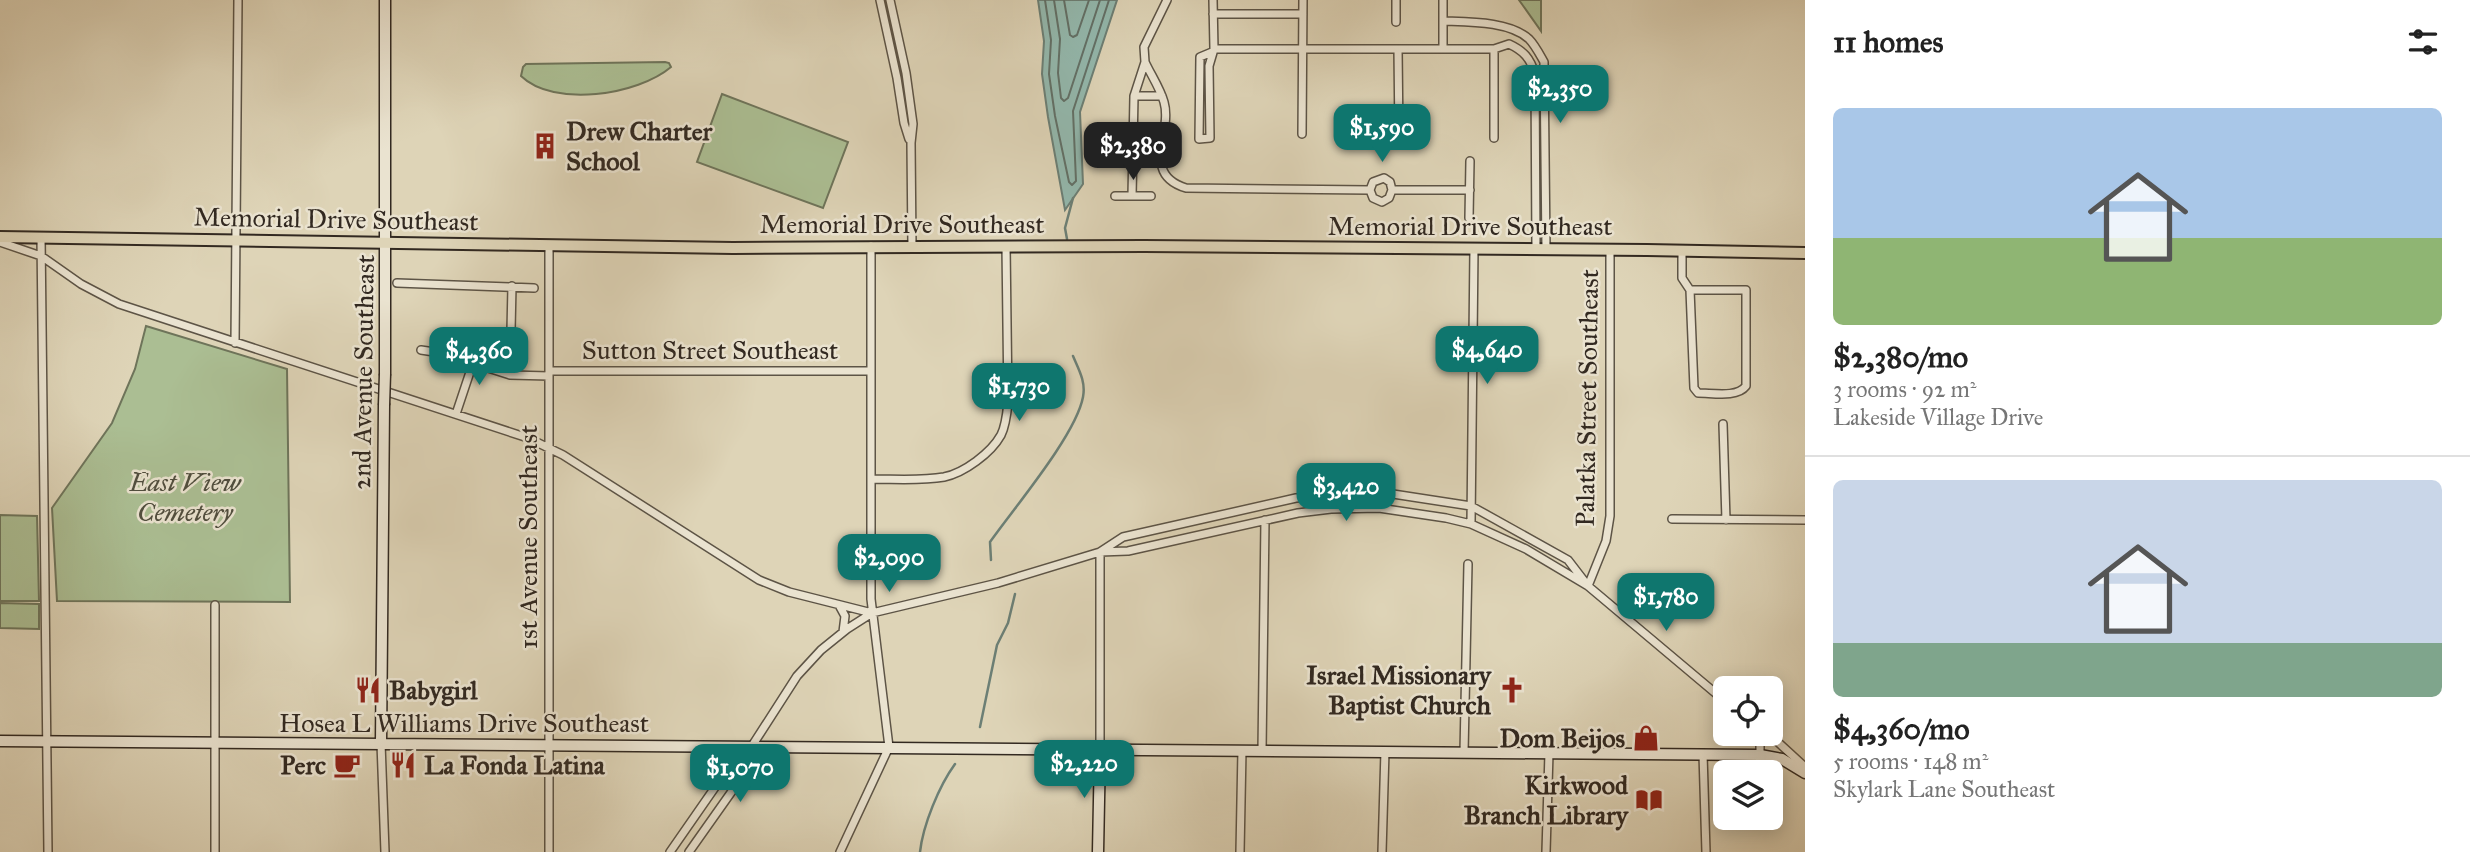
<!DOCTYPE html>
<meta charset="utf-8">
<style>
body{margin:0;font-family:"IM FELL Great Primer",serif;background:#f6f6f6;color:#222;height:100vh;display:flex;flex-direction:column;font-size:26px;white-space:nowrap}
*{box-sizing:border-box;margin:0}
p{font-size:23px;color:#767676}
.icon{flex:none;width:38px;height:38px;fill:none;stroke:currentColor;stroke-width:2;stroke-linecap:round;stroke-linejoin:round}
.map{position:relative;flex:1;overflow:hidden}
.panel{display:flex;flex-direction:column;background:#fff;width:665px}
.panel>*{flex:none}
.buttons{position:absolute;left:1713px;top:676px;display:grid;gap:14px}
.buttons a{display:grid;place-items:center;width:70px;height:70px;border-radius:10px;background:#fff;box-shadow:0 4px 18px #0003;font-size:35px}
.price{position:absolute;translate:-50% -60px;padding:0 16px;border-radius:14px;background:#0f766e;color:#fff;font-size:23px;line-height:46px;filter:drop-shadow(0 2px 4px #0008)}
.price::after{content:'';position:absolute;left:50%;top:42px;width:21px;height:16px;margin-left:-10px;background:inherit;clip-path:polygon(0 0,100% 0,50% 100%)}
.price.active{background:#222;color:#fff}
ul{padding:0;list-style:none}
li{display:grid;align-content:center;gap:14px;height:371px;padding:0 28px}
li+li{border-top:2px solid #e0e0e0}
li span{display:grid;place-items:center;height:217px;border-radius:10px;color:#555}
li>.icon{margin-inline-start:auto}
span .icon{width:126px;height:126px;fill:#fffc;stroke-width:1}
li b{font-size:30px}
h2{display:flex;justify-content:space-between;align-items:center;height:84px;padding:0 28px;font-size:30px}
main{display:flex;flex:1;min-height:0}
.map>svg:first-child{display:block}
.green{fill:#abbe93;stroke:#6e745a;stroke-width:2}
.water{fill:#93b8ad;stroke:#6c7f75;stroke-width:2}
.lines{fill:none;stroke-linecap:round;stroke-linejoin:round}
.shore{stroke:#627067;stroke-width:2}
.stream{stroke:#6c7f75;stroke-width:2.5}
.street-casing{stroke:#5d5446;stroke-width:10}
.secondary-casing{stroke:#322921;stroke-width:13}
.primary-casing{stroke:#322921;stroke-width:14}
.street{stroke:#eae3d0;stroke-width:7}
.secondary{stroke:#eae3d0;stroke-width:10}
.primary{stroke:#ded4b7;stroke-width:10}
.secondary-bridge-casing{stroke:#322921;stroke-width:13;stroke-linecap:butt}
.secondary-bridge{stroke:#eae3d0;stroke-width:10}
.labels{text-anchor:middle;stroke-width:5;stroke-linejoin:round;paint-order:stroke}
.poi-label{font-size:26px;font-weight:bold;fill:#322921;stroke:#eae3d0;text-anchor:end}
.street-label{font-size:26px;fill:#322921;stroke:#eae3d0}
.park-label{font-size:26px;font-style:italic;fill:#504e3e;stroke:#eae3d0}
</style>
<main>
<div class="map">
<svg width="1805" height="852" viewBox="0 0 1805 852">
<rect width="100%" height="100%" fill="#ded4b7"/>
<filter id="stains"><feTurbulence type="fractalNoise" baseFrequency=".00286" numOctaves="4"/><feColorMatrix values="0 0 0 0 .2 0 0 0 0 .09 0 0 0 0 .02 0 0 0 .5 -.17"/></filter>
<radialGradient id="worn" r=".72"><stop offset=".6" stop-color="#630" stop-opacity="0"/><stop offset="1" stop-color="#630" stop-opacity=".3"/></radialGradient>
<path class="green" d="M1519,0H1541V31Z
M665,62L669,63L671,67C638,95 554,108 521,76L523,67L526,64Z
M722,94L848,142L823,208L697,162Z
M146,326L287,369L290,602L57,601L52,508L112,423L135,369Z
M0,515L37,516L39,601H0Z
M0,603L39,604V629L0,628Z"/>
<path class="water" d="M1038,0H1117L1080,112L1083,184L1065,210L1048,117L1042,74L1044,41Z"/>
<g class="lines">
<path class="shore" d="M1045,0L1051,40L1049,74L1055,116L1069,182L1072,185L1076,181L1073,111L1109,0
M1054,0L1060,39L1058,73L1061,98L1064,101L1068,98L1100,0
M1064,0L1070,35L1073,37L1077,35L1089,0"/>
<path class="stream" d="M1067,239L1065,228L1073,198
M991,560L990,542C1014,508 1076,435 1083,397C1086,382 1079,370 1073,356
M980,727L997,645L1008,623L1015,594
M920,852C923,825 939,786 955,764"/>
<g class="street-casing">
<path id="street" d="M880,0L897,78L904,123L909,139
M890,0L906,73L913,124L911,143L912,247
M1213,0L1214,49H1494L1509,44C1524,51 1530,58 1535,74L1536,249
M1396,0V22
M1443,0V49
M1213,14H1303
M1443,21C1468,22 1509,21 1529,39C1535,45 1540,55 1544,62L1546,249
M1398,49L1399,138
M1494,49V138
M1212,52L1200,57L1199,139L1210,138L1209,66L1214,49
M1145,62C1151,75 1160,88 1164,102C1173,133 1140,174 1186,188L1370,190L1373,198L1382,202L1389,198L1392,190H1470
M1134,96H1162
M1302,134L1303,0
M1370,190L1373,182L1384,178L1390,182L1392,190
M1115,196H1151
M1132,196L1134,96L1145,62L1144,47L1167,0
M1469,218L1470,161
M41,237L48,852
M0,242L41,256L81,284L119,304L528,438L563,455L759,580L789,592L872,613
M549,245V852
M1682,251V278L1690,290L1694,388L1698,393C1713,393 1737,398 1746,386V290H1690
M397,283L534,288
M235,343L238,0
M421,350L441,353L510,375L549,376
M549,371H871
M510,375L512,286
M456,414L473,363
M1723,424L1726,520
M872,479C896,479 921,481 944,477C964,473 991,453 1001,435C1006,425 1007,413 1008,402L1006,246
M1672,519L1805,520
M1471,524L1474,248
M1100,552L1128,551L1298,513L1331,509L1379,508L1446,518L1471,524L1526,549L1588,586L1726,702
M1100,552V749
M1588,586L1606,541L1610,516V250
M839,605L845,616L843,632
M1755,733L1760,743V755
M1768,733L1805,767
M381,743L385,852
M1262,750L1265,520
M1464,752L1468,564
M1703,754L1706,852
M215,852V605
M670,852L734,760L752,746L797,676L821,650L847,629L872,613L998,583L1100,552L1123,537L1296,498L1380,492L1471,506L1568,560L1588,586
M689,852L754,760L752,746
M840,852L889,747L871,599V246
M1240,852L1242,750
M1382,852L1385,751
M1546,852L1549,753"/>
</g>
<g class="secondary-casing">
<path id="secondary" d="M385,0V374
M0,741L1760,755L1782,759L1805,773
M381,743L384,405
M1098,852L1100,749"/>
</g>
<g class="primary-casing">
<path id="primary" d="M0,237L733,248L1144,246L1647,250L1805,253"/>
</g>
<use href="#street" class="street"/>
<use href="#secondary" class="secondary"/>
<use href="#primary" class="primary"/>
<g class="secondary-bridge-casing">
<path id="secondary-bridge" d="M384,405L385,374"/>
</g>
<use href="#secondary-bridge" class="secondary-bridge"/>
</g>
<defs>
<g id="building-bare" transform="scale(2.1)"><path d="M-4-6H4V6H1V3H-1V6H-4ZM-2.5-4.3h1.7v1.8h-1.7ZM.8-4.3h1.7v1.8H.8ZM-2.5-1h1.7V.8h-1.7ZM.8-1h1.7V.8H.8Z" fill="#8f2418" stroke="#eae3d0" stroke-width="2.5" paint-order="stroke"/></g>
<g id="restaurant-bare" transform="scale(2.1)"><path d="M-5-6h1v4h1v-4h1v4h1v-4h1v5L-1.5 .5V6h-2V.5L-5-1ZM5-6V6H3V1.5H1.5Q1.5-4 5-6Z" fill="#8f2418" stroke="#eae3d0" stroke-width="2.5" paint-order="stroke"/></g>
<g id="church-bare" transform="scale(2.1)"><path d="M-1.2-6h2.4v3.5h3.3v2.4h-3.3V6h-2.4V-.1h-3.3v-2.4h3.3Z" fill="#8f2418" stroke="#eae3d0" stroke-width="2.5" paint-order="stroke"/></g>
<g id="shop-bare" transform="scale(2.1)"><path d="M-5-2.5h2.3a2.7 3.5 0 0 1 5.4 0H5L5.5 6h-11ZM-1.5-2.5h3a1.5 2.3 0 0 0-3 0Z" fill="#8f2418" stroke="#eae3d0" stroke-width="2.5" paint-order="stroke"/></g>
<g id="cafe-bare" transform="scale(2.1)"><path d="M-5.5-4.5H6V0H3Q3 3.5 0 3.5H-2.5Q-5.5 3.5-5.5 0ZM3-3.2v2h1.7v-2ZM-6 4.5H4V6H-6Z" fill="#8f2418" stroke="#eae3d0" stroke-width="2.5" paint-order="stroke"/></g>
<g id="library-bare" transform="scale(2.1)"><path d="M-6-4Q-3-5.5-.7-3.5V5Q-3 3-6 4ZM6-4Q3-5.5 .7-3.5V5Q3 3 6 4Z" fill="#8f2418" stroke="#eae3d0" stroke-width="2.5" paint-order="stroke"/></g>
</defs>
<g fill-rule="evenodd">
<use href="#building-bare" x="545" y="146"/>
<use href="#restaurant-bare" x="368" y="690"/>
<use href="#church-bare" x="1512" y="690"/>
<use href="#shop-bare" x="1646" y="738"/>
<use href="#cafe-bare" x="347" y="765"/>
<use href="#restaurant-bare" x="403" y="765"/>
<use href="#library-bare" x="1649" y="800"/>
</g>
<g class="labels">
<g class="poi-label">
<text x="566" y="140" text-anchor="start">Drew Charter<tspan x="566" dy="30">School</tspan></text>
<text x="1491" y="684">Israel Missionary<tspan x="1491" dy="30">Baptist Church</tspan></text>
<text x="389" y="699" text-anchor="start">Babygirl</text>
<text x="1625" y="747">Dom Beijos</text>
<text x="326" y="774">Perc</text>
<text x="424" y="774" text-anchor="start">La Fonda Latina</text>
<text x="1628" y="794">Kirkwood<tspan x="1628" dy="30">Branch Library</tspan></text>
</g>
<g class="street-label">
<text transform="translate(336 219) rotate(1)" y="9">Memorial Drive Southeast</text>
<text x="902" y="233">Memorial Drive Southeast</text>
<text x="1470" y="235">Memorial Drive Southeast</text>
<text x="710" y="359">Sutton Street Southeast</text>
<text transform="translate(363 372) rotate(-89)" y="9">2nd Avenue Southeast</text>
<text transform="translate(1587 398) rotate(-89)" y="9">Palatka Street Southeast</text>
<text transform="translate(528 537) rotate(-90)" y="9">1st Avenue Southeast</text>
<text x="464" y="732">Hosea L Williams Drive Southeast</text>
</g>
<g class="park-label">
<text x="185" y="491">East View<tspan x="185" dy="30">Cemetery</tspan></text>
</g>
</g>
<rect width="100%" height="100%" filter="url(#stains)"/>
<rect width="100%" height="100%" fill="url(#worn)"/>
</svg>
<div class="buttons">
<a><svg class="icon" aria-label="locate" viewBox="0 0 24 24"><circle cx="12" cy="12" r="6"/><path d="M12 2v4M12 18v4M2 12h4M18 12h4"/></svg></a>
<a><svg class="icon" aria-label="layers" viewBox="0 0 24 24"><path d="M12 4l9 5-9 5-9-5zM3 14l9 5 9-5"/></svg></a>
</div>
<b class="price" style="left:1560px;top:125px">$2,350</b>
<b class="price" style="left:1382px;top:164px">$1,590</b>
<b class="price active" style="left:1133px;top:182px">$2,380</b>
<b class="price" style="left:1487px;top:386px">$4,640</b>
<b class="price" style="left:479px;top:387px">$4,360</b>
<b class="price" style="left:1019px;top:423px">$1,730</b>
<b class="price" style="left:1346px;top:523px">$3,420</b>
<b class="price" style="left:889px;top:594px">$2,090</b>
<b class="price" style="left:1666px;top:633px">$1,780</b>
<b class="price" style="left:1084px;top:800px">$2,220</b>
<b class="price" style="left:740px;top:804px">$1,070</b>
</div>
<section class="panel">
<h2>11 homes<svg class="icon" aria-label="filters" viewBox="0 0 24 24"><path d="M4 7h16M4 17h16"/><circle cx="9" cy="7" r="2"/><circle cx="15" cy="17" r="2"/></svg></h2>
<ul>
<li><span style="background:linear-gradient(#a9c7e8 60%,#8fb573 0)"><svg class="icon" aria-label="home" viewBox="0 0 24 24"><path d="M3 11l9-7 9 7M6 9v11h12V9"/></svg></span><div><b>$2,380/mo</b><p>3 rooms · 92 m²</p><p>Lakeside Village Drive</p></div></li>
<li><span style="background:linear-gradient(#c9d6e8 75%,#7fa58c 0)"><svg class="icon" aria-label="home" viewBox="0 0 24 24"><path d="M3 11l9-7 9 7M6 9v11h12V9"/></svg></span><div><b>$4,360/mo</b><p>5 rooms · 148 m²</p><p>Skylark Lane Southeast</p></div></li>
</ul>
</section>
</main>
